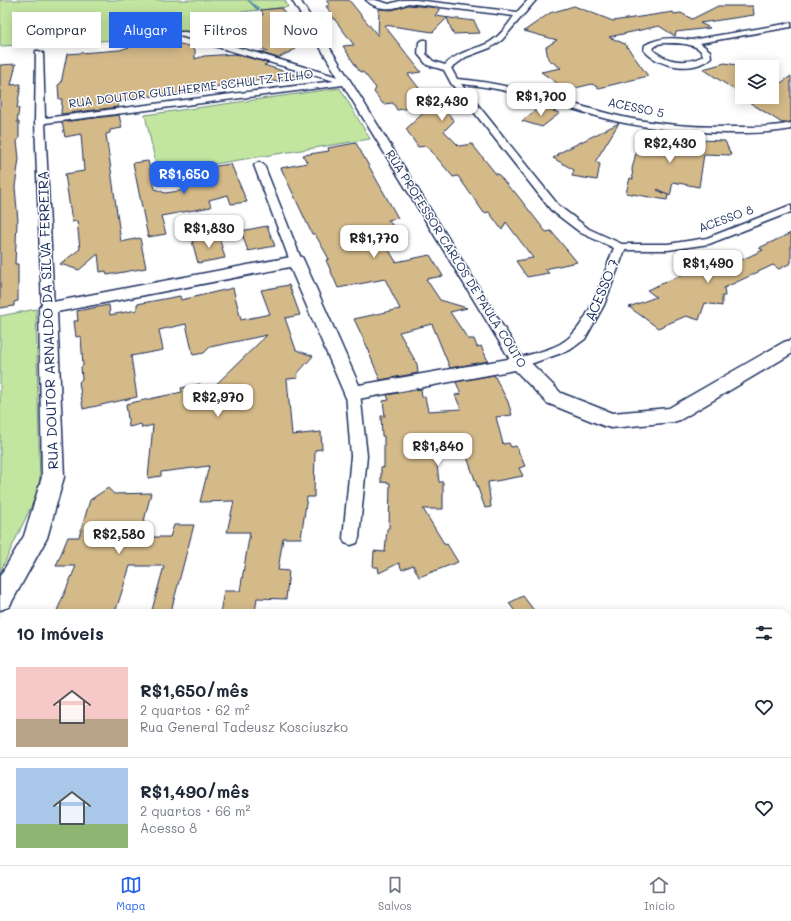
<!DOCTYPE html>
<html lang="pt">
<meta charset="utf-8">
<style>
body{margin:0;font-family:Mali,sans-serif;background:#f2f2f3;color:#1f2937;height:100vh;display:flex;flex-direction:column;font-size:15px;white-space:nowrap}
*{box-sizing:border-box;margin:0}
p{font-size:13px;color:#747a83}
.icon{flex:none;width:22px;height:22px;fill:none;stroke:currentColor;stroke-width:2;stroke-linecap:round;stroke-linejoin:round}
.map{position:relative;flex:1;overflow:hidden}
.details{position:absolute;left:0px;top:609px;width:791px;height:256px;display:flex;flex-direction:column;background:#fff;border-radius:12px 12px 0 0;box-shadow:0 2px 10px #0003}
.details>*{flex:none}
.banner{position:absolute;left:12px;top:12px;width:400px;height:36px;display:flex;gap:8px}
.buttons{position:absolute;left:735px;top:60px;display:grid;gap:8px}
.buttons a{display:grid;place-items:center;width:44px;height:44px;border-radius:0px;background:#fff;box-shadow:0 2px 10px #0003;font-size:20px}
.price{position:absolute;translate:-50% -34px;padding:0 9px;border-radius:8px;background:#fff;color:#222;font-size:13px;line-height:26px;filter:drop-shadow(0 1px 2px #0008)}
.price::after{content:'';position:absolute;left:50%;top:24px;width:12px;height:9px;margin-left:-6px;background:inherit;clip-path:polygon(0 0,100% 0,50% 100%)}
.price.selected{background:#2563eb;color:#fff}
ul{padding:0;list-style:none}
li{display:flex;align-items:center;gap:12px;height:100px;padding:0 16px}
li+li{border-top:1px solid #e0e1e3}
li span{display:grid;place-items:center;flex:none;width:112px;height:80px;border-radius:0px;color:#555}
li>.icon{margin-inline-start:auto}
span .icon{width:48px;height:48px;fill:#fffc;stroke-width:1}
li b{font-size:17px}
h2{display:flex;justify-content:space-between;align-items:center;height:48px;padding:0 16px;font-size:17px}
.chip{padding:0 14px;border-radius:0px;background:#fff;box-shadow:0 2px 10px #0003;font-size:14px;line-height:36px}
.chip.selected{background:#2563eb;color:#fff}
.dock{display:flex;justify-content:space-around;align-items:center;height:56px;border-top:1px solid #e0e1e3;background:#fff;font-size:11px;color:#747a83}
.dock a{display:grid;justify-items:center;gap:2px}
.dock .selected{color:#2563eb}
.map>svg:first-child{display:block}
.green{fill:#c2e6a0;stroke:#6e8a7f}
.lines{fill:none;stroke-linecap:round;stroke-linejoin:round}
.stream{fill:#558ba8;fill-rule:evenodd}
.building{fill:#d4b989;stroke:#1b2f5e}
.street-casing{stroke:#1b2f5e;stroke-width:3}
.secondary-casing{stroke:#1b2f5e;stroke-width:3}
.street{fill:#fff;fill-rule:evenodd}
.secondary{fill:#fff;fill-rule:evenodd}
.labels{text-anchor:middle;stroke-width:3;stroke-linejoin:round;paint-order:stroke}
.far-street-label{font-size:12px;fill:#1b2f5e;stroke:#fff}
.street-label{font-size:14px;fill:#1b2f5e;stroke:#fff}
</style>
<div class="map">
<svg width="791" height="865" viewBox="0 0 791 865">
<rect width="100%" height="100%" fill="#fff"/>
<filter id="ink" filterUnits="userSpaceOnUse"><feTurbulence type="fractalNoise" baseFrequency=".025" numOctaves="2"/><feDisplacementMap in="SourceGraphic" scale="8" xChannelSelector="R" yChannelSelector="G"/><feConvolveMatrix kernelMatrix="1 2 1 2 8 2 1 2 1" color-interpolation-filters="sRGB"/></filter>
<g filter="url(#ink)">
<path class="green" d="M0,0H285L288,7L241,12L244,26L187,32L177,37L0,46Z
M340,88L370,139L158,173L145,115Z
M36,309L40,488L0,572V316Z"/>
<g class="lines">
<path class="stream" d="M247,0H249L259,8V10H257Z"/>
</g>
<path class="building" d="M326,0H349L378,36L379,9L392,10L408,5L440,8L435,16L474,21L480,33L453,34L447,18L433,32L384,25L421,72L408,74L432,105L438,100L454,121L444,131L459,146L472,144L496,174H498L512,191H514L546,232L551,231L577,262L545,269L549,273L527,277L516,261L533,258L506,222L502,230L489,212L484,213L458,176L453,177L427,146L418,147L406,129L432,105L397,110L393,103L383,104L374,92L376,88L364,73L359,71L343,46L354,45L329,12H330L326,6H330Z
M574,6L613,21L673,12L674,14L681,13L692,19L718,6H753L754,15L700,23L710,28L676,32L675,36L659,26L609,37L625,44L648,76L599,88L592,84L567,90L541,72L561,68L548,59L546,47L557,40L524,31L550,13Z
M282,8L303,46L294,47L296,49L278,58L258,52L268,51L245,42L252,39L238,32L242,15H263L261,10Z
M143,39H162L192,47V49H195V59L204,56L235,54L268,63L264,65L305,78L268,82L267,79L255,81L224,85L215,87L216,89L196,93L168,94L117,101L118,107L61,114L62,99H59L58,85L61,83L67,54L120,50L138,44V41Z
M725,63L742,66V95L703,69Z
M16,64L11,85L21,84L17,108H19L17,122H19V139L17,140L19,159L15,187L18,221L17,222L15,264H18V301L14,302V306L0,308V65Z
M791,76V122L782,123L741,97H772V89Z
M540,107L560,113L542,127L522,121Z
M119,115L122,128L110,130V133L106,134L121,242L140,238L146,268L107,275L106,271L100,272L98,254L79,270L60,264L80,249L77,221L72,222L65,174L84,171L81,134L65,137L62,122Z
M619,123L595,162L600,164L597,180L572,176L574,170L553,158L559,155L557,154Z
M657,135L673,137V139L725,141L731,155L704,154L699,187L673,182L670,196L658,189L657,190L668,195L667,200L626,193L630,178L633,179L632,169L640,136L656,138Z
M356,143L398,218L388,220L393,226L390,227L392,230L379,233L396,262L430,255L443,276L426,279L440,300L467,308L450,312L468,339H474L477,347L481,346L488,361L450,368L432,324L399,332L417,364L418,373L380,380L369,353H370L354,319L400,309L385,279L338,288L326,260L329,259L315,234H312L281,168L307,163L303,155L329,151L328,148Z
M148,161L155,189L165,193L187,190L186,187L200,185L198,181L204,180L201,168L231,164L247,202L231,204L228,195L209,200L211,207L161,216L166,234L148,237L133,163Z
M267,226L275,246L248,251L241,231Z
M218,233L225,258L198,263L192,241Z
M791,233V263L779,269L773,265L724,288L725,296H722V306L705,303L699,320L686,316L658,328L629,307L656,297L647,290L677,277L722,256L733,264L763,250L759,248Z
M289,285L300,315L285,318L296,350L313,356L297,374L298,378L287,379L292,435L321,432L322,449L315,450L314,497H307L301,538H283L278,570L289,571L286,599L257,598L255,613H220L224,591H240L250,532H227L234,501L200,502L209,466L161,472V476L148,478L153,425L142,428L141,424L129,427L126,404L182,392L181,388L200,384L202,398L267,335L210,347L204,353L193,355L186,324L159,330L163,350L131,356L137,397L83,409L79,382L82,379L81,367L83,366L81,336L76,337L74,321H78L77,311L109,305L110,315L137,310V304L180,296L181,300L233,288L241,320L270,314L261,290Z
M494,375L508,402L512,415L496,417L503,444L509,443L511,447L516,446L525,466L519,468L523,476L496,481L488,482L491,507L485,508L462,443L461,434L434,437L439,482H443V509H423L445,545L447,544L458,562L419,577L413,565L402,570L399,563L379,573L378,567H373L374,551L385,552L387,529L389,528L390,483L381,482V467L384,468V436H382L381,416H385L383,401L389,400L387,395L421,389L422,397H425L428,411L461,409L455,395L461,394L456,382Z
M108,488L114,494L151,493L140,537H170L174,525H194L171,611L152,610L164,566H130L115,613H56L76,566H56L68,537H79L90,500Z
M523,596L536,613H516L509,603Z"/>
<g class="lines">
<g class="street-casing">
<path id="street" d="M292,0H300L522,357C534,353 549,350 560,344C589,329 602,277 614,248L581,233L551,210L451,83L444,70L427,65L418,54L419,42L423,40H426V54L433,61L445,65C458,51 475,50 490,42C500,36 507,26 514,16L408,3C396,10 377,11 366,0H375L389,4L403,0H416L517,12L528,0H536L502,40L490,48L466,57L451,68L457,79C510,83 559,101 610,114C649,124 688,127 728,127C749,127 770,128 791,123V129C770,133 749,133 727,133C685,132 644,129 603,118C556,105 510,88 461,84L559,206L589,229L622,244H668L707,238L791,205V212L709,244L668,250H625L604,305L585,339L570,350L519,368L514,366L343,85L45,123L54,308L52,311H44L42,308L35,121L36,51H39L43,53L45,118L334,81L180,36L179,34L180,32H186L338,77Z
M791,23V27L700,43L710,51L711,57C695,74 657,67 644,50L645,45C659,37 675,37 691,40ZM663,43C674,43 701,42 703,56C687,65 665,62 652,49L658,44Z
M259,162L264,165L302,261L300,264H292L290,261L254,165Z
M353,388L358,389L360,393L367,456L359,538L357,543L351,545L345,543L343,538L351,456L346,393L348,389Z"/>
</g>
<g class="secondary-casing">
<path id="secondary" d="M296,256L302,257L304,261L359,385L519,357L526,358L561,393L612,413L669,408L784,342L791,340V354L680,420L673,422L611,428L604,426L547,403L515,370L353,400L346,398L290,267L57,312L64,477L47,538L9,607L0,610V576L24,536L42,477L39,308L42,304Z"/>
</g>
<use href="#street" class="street"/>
<use href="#secondary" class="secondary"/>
</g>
</g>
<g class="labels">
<g class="far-street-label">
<text transform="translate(191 89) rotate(-7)" y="4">RUA DOUTOR GUILHERME SCHULTZ FILHO</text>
<text transform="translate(636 108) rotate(12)" y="4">ACESSO 5</text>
<text transform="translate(726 219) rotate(-20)" y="4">ACESSO 8</text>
<text transform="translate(456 259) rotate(58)" y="4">RUA PROFESSOR CARLOS DE PAULA COUTO</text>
</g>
<g class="street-label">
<text transform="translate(602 290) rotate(-67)" y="5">ACESSO 7</text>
<text transform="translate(48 320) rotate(-92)" y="5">RUA DOUTOR ARNALDO DA SILVA FERREIRA</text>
</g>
</g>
</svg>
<div class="buttons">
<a><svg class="icon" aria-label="layers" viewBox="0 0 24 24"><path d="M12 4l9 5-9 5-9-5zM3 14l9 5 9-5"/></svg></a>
</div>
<b class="price" style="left:541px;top:117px">R$1,700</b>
<b class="price" style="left:442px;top:122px">R$2,430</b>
<b class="price" style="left:670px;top:164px">R$2,430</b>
<b class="price selected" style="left:184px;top:195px">R$1,650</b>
<b class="price" style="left:209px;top:249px">R$1,830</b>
<b class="price" style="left:374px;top:259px">R$1,770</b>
<b class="price" style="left:708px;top:284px">R$1,490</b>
<b class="price" style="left:218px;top:418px">R$2,970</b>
<b class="price" style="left:438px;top:467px">R$1,840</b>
<b class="price" style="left:119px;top:555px">R$2,580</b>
<div class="banner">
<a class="chip">Comprar</a>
<a class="chip selected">Alugar</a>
<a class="chip">Filtros</a>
<a class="chip">Novo</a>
</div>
<section class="details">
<h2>10 imóveis<svg class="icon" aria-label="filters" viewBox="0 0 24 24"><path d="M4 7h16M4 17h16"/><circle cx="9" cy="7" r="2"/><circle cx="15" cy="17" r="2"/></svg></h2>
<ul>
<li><span style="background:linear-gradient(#f6c9c9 65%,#b9a48a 0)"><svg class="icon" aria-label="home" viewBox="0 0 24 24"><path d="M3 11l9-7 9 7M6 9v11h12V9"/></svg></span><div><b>R$1,650/mês</b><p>2 quartos · 62 m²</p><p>Rua General Tadeusz Kosciuszko</p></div><svg class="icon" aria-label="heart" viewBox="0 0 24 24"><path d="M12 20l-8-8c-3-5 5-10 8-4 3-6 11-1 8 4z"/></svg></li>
<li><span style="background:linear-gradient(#a9c7e8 70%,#8fb573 0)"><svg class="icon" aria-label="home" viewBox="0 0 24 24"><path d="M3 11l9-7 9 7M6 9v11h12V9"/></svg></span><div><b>R$1,490/mês</b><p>2 quartos · 66 m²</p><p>Acesso 8</p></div><svg class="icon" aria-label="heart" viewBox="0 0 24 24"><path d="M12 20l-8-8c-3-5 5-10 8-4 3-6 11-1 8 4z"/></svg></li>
</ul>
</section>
</div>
<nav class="dock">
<a class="selected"><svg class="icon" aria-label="map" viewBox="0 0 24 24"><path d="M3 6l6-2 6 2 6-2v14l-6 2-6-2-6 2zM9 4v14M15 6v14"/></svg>Mapa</a>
<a><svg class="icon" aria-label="saved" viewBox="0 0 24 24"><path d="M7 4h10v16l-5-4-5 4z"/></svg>Salvos</a>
<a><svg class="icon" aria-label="home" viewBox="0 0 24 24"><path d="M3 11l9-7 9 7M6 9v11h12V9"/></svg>Início</a>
</nav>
